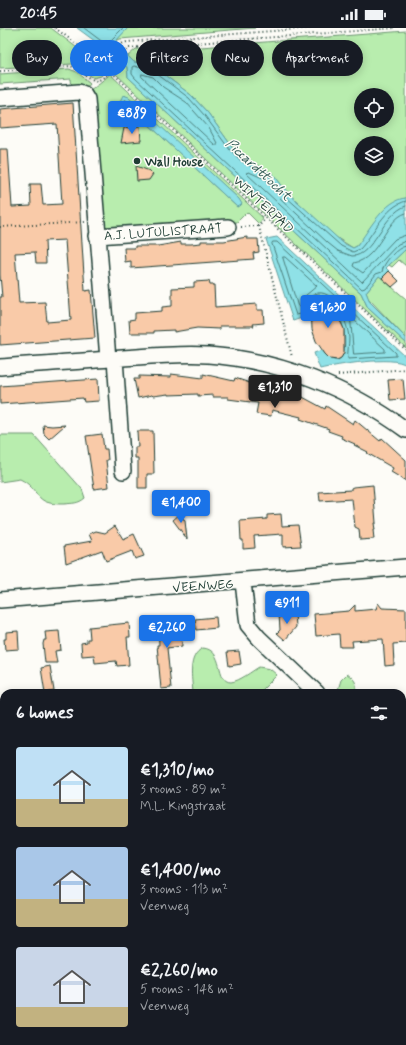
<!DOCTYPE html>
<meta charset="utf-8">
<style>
body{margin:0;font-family:Mynerve,sans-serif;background:#242831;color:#f1f3f6;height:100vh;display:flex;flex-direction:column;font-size:15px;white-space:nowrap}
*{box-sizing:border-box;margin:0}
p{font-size:13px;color:#9ea1a6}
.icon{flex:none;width:22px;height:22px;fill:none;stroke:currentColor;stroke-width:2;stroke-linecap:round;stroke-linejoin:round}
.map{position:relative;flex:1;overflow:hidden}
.sheet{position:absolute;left:0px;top:661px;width:406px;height:356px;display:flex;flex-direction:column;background:#171b24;border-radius:12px 12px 0 0;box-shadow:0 2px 10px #0003}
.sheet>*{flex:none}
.banner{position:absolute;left:12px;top:12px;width:382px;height:36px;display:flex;gap:8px}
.buttons{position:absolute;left:354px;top:60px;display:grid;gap:8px}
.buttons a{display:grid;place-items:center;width:40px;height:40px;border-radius:50%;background:#171b24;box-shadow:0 2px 10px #0003;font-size:20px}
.price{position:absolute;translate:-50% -34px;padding:0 9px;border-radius:4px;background:#1a73e8;color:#fff;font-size:13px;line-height:26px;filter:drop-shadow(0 1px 2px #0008)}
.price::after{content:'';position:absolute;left:50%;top:24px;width:12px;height:9px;margin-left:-6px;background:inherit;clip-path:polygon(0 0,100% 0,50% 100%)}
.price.on{background:#222;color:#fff}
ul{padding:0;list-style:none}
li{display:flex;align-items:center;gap:12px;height:100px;padding:0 16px}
li span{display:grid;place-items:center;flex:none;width:112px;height:80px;border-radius:4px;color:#555}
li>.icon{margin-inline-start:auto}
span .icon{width:48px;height:48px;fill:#fffc;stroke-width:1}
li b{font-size:17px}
h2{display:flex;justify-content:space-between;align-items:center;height:48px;padding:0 16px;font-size:17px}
.tag{padding:0 14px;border-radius:18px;background:#171b24;box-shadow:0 2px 10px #0003;font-size:14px;line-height:36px}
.tag.on{background:#1a73e8;color:#fff}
.status{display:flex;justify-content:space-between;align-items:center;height:28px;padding:0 20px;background:#171b24;direction:ltr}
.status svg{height:11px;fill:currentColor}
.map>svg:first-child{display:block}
.green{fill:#b8edae;stroke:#6c9571;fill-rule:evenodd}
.water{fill:#8fe1e7;stroke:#629f9f}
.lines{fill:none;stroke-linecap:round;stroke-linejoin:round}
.shore{stroke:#4c7f7c;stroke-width:1}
.building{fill:#f9caa8;stroke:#1f3d34;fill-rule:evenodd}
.minor-casing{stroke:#1f3d34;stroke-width:18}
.path{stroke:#1f3d34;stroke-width:2;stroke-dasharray:1 3;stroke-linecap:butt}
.minor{stroke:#fdfcf7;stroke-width:15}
.poi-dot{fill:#1f3d34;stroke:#fdfcf7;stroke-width:1.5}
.labels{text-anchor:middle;stroke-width:3;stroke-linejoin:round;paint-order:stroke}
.poi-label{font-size:13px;font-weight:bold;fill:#1f3d34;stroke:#fdfcf7;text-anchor:start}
.street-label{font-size:13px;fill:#1f3d34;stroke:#fdfcf7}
.water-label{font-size:14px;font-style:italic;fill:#355e58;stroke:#fdfcf7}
</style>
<div class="status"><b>20:45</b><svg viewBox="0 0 49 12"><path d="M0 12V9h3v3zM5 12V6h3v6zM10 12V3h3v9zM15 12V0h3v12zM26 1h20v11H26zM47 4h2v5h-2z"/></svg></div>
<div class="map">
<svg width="406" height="1017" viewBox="0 0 406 1017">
<rect width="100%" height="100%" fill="#fdfcf7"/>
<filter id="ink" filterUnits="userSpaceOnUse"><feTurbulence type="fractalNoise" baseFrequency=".025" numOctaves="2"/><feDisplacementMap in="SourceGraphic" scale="8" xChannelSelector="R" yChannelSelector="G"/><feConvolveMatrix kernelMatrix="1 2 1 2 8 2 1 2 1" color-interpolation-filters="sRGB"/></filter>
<g filter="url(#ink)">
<path class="green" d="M0,0H51L106,42L101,48L94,50L72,36L0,40Z
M128,0H255L120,11L114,14Z
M406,3V170L386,181L357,218L353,220L334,208L288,165L273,146L244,130L233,120L208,85L191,67L154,39L134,34L128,28L136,21L163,22ZM361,67H387V93H361ZM361,115H387V141H361Z
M122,34L127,39L128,49L361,265L368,280L406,315V320L116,46L114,42Z
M69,41L77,44L90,55L86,60H72L71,51L0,56V46Z
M110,46L263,190L259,196L247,184L237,194L101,204L89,63C96,57 103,53 110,46ZM125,67L239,171L237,179L145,93L118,90Z
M406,221V238L399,232L392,239L389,237Z
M379,248L406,271V310L368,270L366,264Z
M0,407H34L82,461L85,470C78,476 73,475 64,476C32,477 42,462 20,451L0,454Z
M203,620C225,622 215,654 231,654C240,653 252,643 259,639L270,641L277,647L259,665H193C192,650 187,628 203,620Z
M347,646C355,651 358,656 355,665H337L341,652Z
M406,938V1017H374L372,1013H402V943Z
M184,1013H240L241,1017H184Z
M251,1013H349L348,1017H253Z"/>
<path class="water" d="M77,0H128L114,15L134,34L154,39L191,67L208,85L233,120L243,130L273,146L288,165L343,215L353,220L357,218C369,202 385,171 406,170V221L388,238L386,240L389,243L382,250L379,248L366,264L370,274L406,310V315L368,280L361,265L128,49L127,39L108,21L107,22Z
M123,67L129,69L239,171L242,176L240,178L237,179L145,93L118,90L117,80Z
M277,209L406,329V337C394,327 336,337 320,341L314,325L322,322C352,360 353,281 322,269L316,270L312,274L310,287L293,293L266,211Z"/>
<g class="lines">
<path class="shore" d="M84,0L108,18L112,11L123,0
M142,46L153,49L163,59L186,74L209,100L218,117H215L142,49Z
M126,72L139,84V86H122L124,73Z
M406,173C384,179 374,206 360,221L353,224L341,218L285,168L270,149L241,133L230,122L205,88L189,70L153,43L134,38L132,39V46L135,50L362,261L365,260L376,246L382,244C383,235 397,219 406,218
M406,178C383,185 373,229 352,228L338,223L328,215L281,171L267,152L249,144L246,145L362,254L398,216L406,213
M406,185C385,191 380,230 354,235L353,238L363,245L395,211L406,207
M273,214H277L396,325V328L348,331C347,325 349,317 349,310C348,296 335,262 318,265C307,267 307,277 306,285L296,287L272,216Z
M283,229H285L317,258L306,267L300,279L298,278Z
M351,292H354L385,321V324L354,326Z"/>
</g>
<path class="building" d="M73,75L85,263L91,262L95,310L0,317V269H2L0,247V121H8L12,179L31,178L30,156H41L43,177L62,176L57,96L0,100V81ZM65,212L71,292L47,294L45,274L19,275L15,225L35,224L36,235H46L45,213Z
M140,98L141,113L121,115L124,100Z
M136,138L150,143L153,146L149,152L137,153Z
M247,209V211H258L259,224L253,225L254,231L131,240V233L125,234L124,220H135V218H158L181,214V216H191L201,215V213H224Z
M389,243L399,253L392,259L382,250Z
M209,253L210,257H214L215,279L257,276V282H263L264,295L253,296L254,298H220V301L197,300L174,304V302L154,303V305H130L129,292L135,291V285L162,283V279L172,278V260L194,259V254Z
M321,269L326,271L334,280L344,301V325L341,330L337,332L330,331L325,326L316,313L312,301L311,276L314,271Z
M171,346L203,350V346L234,353L235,350L265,360L266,356L296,369L297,366L325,381L326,378L353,396L355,392L380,413L382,410L406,432V453L391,444L393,440L367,425L368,424L354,417L355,416L341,410L342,408L328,403L329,401L300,391L301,389L272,382L271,388L256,386L258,375L228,371V369H213V367L198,368V366L168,367V366L153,368L152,367L138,370L134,351H139V348L171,349Z
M98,351L99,373L84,374L83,370L0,376V358Z
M403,351L405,371L390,372L388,352Z
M43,397L52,398L65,397L49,411L44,406Z
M137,403H153L154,446H147V460H138V430H135V419H138Z
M102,406L104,421H107L108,432H106L109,459L94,461L86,408Z
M373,457L376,495H374L375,502H373L374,511L360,512L359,501L355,499L352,471L320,473L319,464L351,462V460L353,459Z
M180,486L185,493L187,511L173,492Z
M281,486L282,498L298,497L301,518L283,519V506L254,508L255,520L243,521V512H241L240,493L267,491V487Z
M115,498L123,511L134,506L144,528L135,531L132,523L106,533L102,522L66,535L64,518L92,513L89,506L96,503L105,505Z
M378,575L382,580L406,581V615L393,616L394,637L385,638L383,611L352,613L353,619H340L339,606L316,608L314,586L349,583L355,577V583L376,581Z
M295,585L296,599L285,612L277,605L280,602L279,586Z
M216,589L217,600L196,602L195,591Z
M171,591V599L181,598L182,618L167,620L171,660L161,661L157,617H159L158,592Z
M129,595L130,609H127L129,637L117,638L116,633L95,635L94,627L82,628L81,615L87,614V611H90L89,599Z
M18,603L19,621L5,622L4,611H6V604Z
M59,603L61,622L55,623L57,635H45L43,616L44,612H46L45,604Z
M239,623L241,636L229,638L227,624Z
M50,638L54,663L45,665L41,640Z"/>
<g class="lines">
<g class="minor-casing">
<path id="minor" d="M0,70L79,64L84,66L87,71L108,331
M97,208L228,199
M115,331L123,443
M0,339C36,336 72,334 109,331C142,329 175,325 208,327C279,332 349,360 406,402
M243,554L248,597L259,610L317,665
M0,572L406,539
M402,743L406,746
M402,791L406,787
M0,855L4,854
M0,981L4,980
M0,1003H4
M177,1013V1017"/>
</g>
<path class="path" d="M55,0L102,35L406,322
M102,35L121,16L127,14L313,0
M0,43L71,38L95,53C109,51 121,30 129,20L395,0
M259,198L292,329
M0,199L85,194
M241,199L259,198L266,190
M338,347L406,341
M247,1013L249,1017"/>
<use href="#minor" class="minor"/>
</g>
</g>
<circle class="poi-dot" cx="137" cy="133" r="4"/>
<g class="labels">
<g class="poi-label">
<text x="145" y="138">Wall House</text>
</g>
<g class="street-label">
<text transform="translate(264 176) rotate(43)" y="5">WINTERPAD</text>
<text transform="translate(163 203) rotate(-4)" y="5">A.J. LUTULISTRAAT</text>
<text transform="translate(203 557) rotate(-4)" y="5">VEENWEG</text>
</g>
<g class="water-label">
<text transform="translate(259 141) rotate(43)" y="5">Piccardttocht</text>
</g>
</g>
</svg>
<div class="buttons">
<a><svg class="icon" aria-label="locate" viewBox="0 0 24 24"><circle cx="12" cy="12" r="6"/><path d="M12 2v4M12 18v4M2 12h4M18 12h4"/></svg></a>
<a><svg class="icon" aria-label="layers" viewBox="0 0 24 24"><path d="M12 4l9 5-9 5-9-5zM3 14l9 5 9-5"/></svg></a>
</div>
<b class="price" style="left:132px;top:107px">€889</b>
<b class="price" style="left:328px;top:301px">€1,630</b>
<b class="price on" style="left:275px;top:381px">€1,310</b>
<b class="price" style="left:181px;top:496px">€1,400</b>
<b class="price" style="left:287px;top:597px">€911</b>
<b class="price" style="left:167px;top:621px">€2,260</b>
<div class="banner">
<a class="tag">Buy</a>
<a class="tag on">Rent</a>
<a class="tag">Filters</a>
<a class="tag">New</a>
<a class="tag">Apartment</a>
</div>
<section class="sheet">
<h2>6 homes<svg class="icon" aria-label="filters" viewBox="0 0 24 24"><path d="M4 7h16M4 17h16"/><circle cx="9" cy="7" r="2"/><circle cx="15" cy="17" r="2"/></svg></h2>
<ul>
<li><span style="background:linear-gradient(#bfe0f5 65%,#c2b280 0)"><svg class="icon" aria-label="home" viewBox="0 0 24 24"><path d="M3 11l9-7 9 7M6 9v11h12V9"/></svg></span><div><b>€1,310/mo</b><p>3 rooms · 89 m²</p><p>M.L. Kingstraat</p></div></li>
<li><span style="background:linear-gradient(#a9c7e8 65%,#c2b280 0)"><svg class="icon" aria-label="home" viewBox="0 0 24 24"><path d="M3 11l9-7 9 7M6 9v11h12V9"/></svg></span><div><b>€1,400/mo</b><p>3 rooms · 113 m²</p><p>Veenweg</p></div></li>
<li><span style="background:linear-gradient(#c9d6e8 75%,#c2b280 0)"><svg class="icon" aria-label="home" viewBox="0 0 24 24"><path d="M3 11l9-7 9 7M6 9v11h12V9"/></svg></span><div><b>€2,260/mo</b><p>5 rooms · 148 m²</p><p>Veenweg</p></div></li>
</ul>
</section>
</div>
